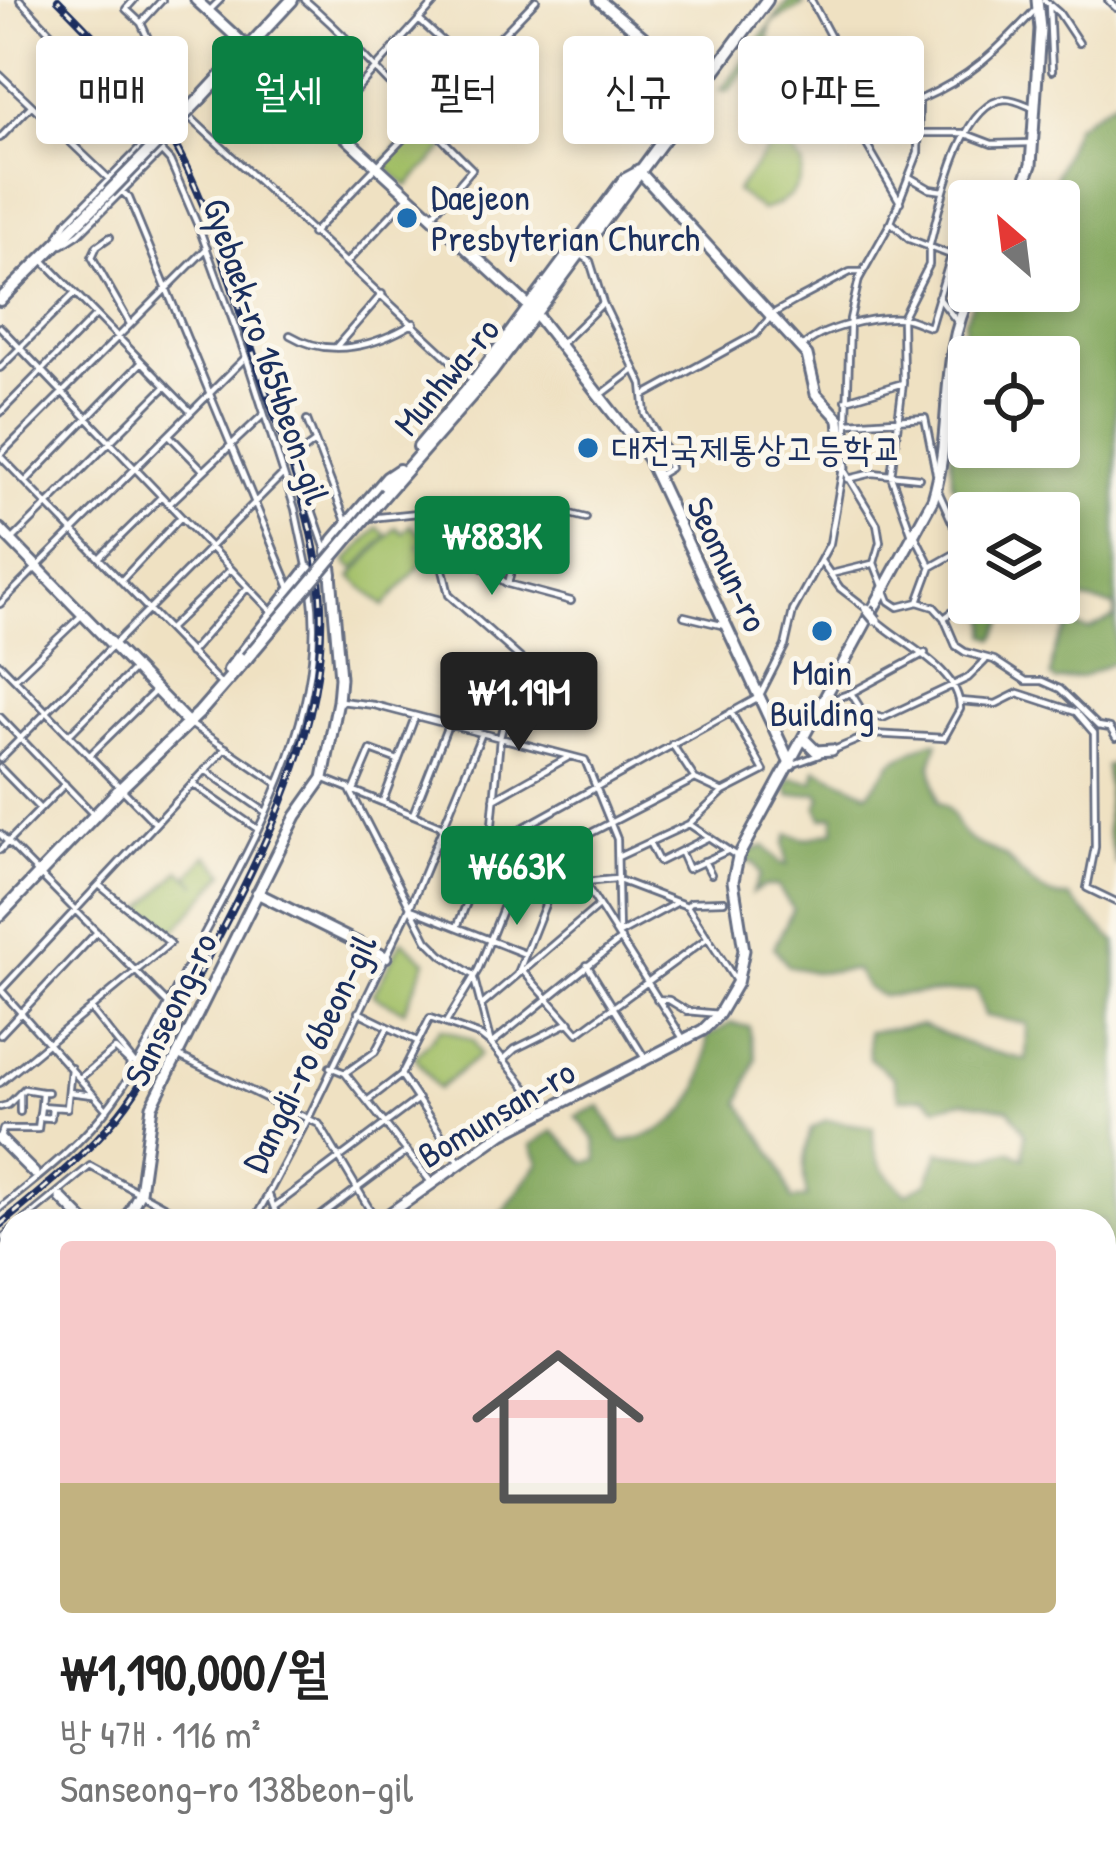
<!DOCTYPE html>
<html lang="ko">
<meta charset="utf-8">
<style>
body{margin:0;font-family:"Patrick Hand","Poor Story",sans-serif;background:#f6f6f6;color:#222;height:100vh;display:flex;flex-direction:column;font-size:45px;white-space:nowrap}
*{box-sizing:border-box;margin:0}
p{font-size:39px;color:#767676}
.icon{flex:none;width:66px;height:66px;fill:none;stroke:currentColor;stroke-width:2;stroke-linecap:round;stroke-linejoin:round}
.map{position:relative;flex:1;overflow:hidden}
.panel{position:absolute;left:0px;top:1209px;width:1116px;height:663px;display:flex;flex-direction:column;background:#fff;border-radius:36px 36px 0 0;box-shadow:0 6px 18px #0003}
.panel>*{flex:none}
.top-card{position:absolute;left:36px;top:36px;width:1044px;height:108px;display:flex;gap:24px}
.needle{width:78px;rotate:332deg}
.controls{position:absolute;left:948px;top:180px;display:grid;gap:24px}
.controls a{display:grid;place-items:center;width:132px;height:132px;border-radius:12px;background:#fff;box-shadow:0 6px 18px #0003;font-size:60px}
.price{position:absolute;translate:-50% -102px;padding:0 27px;border-radius:12px;background:#0b8043;color:#fff;font-size:39px;line-height:78px;filter:drop-shadow(0 3px 6px #0008)}
.price::after{content:'';position:absolute;left:50%;top:72px;width:36px;height:27px;margin-left:-18px;background:inherit;clip-path:polygon(0 0,100% 0,50% 100%)}
.price.selected{background:#222;color:#fff}
ul{padding:0;list-style:none}
li{display:grid;align-content:center;gap:24px;height:636px;padding:0 60px}
li+li{border-top:3px solid #e0e0e0}
li span{display:grid;place-items:center;height:372px;border-radius:12px;color:#555}
li>.icon{margin-inline-start:auto}
span .icon{width:216px;height:216px;fill:#fffc;stroke-width:1}
li b{font-size:51px}
.chip{padding:0 42px;border-radius:12px;background:#fff;box-shadow:0 6px 18px #0003;font-size:42px;line-height:108px}
.chip.selected{background:#0b8043;color:#fff}
.map>svg:first-child{display:block}
.green{fill:#a2bf66;stroke:#5e7762;stroke-width:3}
.forest{fill:#81a65b;stroke:#4e6a5c;stroke-width:3}
.lines{fill:none;stroke-linecap:round;stroke-linejoin:round}
.secondary-tunnel{stroke:#c5bdae;stroke-width:9;stroke-dasharray:9 4.5;stroke-linecap:butt}
.street-casing{stroke:#656d81;stroke-width:10}
.secondary-casing{stroke:#656d81;stroke-width:15}
.primary-casing{stroke:#656d81;stroke-width:16}
.street{stroke:#fff;stroke-width:4.5}
.secondary{stroke:#fff;stroke-width:9}
.primary{stroke:#fff;stroke-width:10}
.rail-casing{stroke:#1b2f5e;stroke-width:8}
.rail{stroke:#fbf7ec;stroke-width:3;stroke-dasharray:9;stroke-linecap:butt}
.secondary-bridge-casing{stroke:#656d81;stroke-width:15;stroke-linecap:butt}
.primary-bridge-casing{stroke:#656d81;stroke-width:16;stroke-linecap:butt}
.secondary-bridge{stroke:#fff;stroke-width:9}
.primary-bridge{stroke:#fff;stroke-width:10}
.poi-dot{fill:#1f6fb2;stroke:#fbf7ec;stroke-width:4.5}
.labels{text-anchor:middle;stroke-width:10;stroke-linejoin:round;paint-order:stroke}
.poi-label{font-size:36px;fill:#1b2f5e;stroke:#fbf7ec;text-anchor:start}
.street-label{font-size:36px;fill:#1b2f5e;stroke:#fbf7ec}
</style>
<div class="map">
<svg width="1116" height="1871" viewBox="0 0 1116 1871">
<rect width="100%" height="100%" fill="#fbf7ec"/>
<filter id="ink" filterUnits="userSpaceOnUse"><feTurbulence type="fractalNoise" baseFrequency=".00833" numOctaves="2"/><feDisplacementMap in="SourceGraphic" scale="24" xChannelSelector="R" yChannelSelector="G"/><feConvolveMatrix kernelMatrix="1 2 1 2 8 2 1 2 1" color-interpolation-filters="sRGB"/></filter>
<filter id="wash" filterUnits="userSpaceOnUse"><feTurbulence type="fractalNoise" baseFrequency=".004" numOctaves="4" result="noise"/><feDisplacementMap in="SourceGraphic" scale="48" xChannelSelector="R" yChannelSelector="G"/><feGaussianBlur stdDeviation="2.7" result="paint"/><feColorMatrix in="noise" values="0 0 0 0 0 0 0 0 0 0 0 0 0 0 0 0 0 1.4 0 .05"/><feComposite in="paint" operator="in"/></filter>
<g filter="url(#wash)">
<rect width="100%" height="100%" fill="#efe1c2"/>
<path class="green" d="M420,123L445,148L407,186L382,164Z
M774,142L791,150L803,165C800,191 787,204 761,210L736,191Z
M410,525L426,539L418,546L429,556L384,606L351,577L396,527L403,533Z
M378,527L387,535L355,570L346,562Z
M207,855L225,873L171,935L143,909L180,870L198,885L189,876Z
M402,940L426,961L404,1011L373,995Z
M441,1028L473,1040L480,1055L438,1089L415,1057Z"/>
<path class="forest" d="M789,0H801L804,5L771,23L768,38L773,48L754,60L728,92L721,90Z
M1116,99V661L1082,677L1056,681L1051,677C1052,655 1055,641 1071,625L1088,630L1115,617V606L1059,595V513H981L985,497L960,492L952,484L950,437L971,452L987,456L993,447H1059V357H994V353L963,341L965,320L978,291H1059V201H1046L1075,126Z
M988,603H1044L1023,615L1006,616L995,639L987,635Z
M930,742H938L931,765L938,802C956,810 953,824 967,837C978,848 998,849 1008,859C1025,877 1042,899 1069,897L1116,943V1309L1104,1316V1221H496L539,1163L531,1145L553,1131L585,1162L598,1160L595,1140L576,1116L600,1106L621,1142C681,1132 707,1097 707,1037L731,1023L749,1027L756,1058L740,1103L778,1162L792,1200L807,1197C801,1172 804,1155 811,1129L826,1120L873,1127C872,1159 882,1172 906,1193L927,1183L939,1152L986,1158L1009,1151L1024,1158L1025,1133L1009,1109L964,1101L937,1107L924,1097L900,1099L893,1077L869,1058L868,1032L921,1025L978,1048L1026,1060L1027,1024L985,1016L977,990L882,996L867,988L856,970L813,972L788,966L774,947L793,909L777,886H764L752,893L760,875L754,863L743,862L749,851L765,846L780,863L787,865L784,844L788,834L807,839L834,831V816L822,818L817,806L821,798L818,793L790,796L786,788L791,778L813,782L816,769L868,793L893,761Z
M1116,763V866C1114,852 1108,841 1107,827C1107,805 1109,788 1106,766Z
M1116,1512V1871H898L913,1860H1104V1759L1116,1750L1104,1743V1524Z
M12,1759V1860H779L785,1871H0V1768Z
M837,1860H896L895,1871H840Z"/>
</g>
<g filter="url(#ink)">
<g class="lines">
<path class="secondary-tunnel" d="M34,1173L61,1198"/>
<g class="street-casing">
<path id="street" d="M20,0L170,161L201,233L246,357L295,509L307,566
M134,0L126,9L141,23L180,108L473,381
M305,0C365,52 415,114 472,169L432,216
M811,0L852,77L860,133L900,202
M1044,0L1059,13L1079,43
M1108,0L1116,8
M1049,4L1052,71
M208,12L220,0
M419,20L471,67
M141,23L162,0
M0,75L129,198L290,588
M328,121L437,0
M919,133H963L992,144L1031,143
M0,138L31,106
M911,178L930,189L944,191
M891,222L909,239L969,262
M312,234L536,0
M59,235L67,222L149,139
M110,237L97,246L92,257L130,324
M62,245L79,234L162,151
M580,254L590,261L603,303L642,384L645,414L664,447L670,468L657,476
M42,259L189,410
M347,262L408,197
M938,297L956,320
M0,327L273,613
M290,335C330,359 376,346 414,323
M562,343L603,303
M336,347L382,294
M801,348C820,328 874,316 902,318C910,318 922,325 930,327L951,256
M0,368L75,293
M601,395L635,369
M645,395L756,334L774,313L797,300L850,272H863
M846,400L903,383
M0,413L96,315
M307,420L347,524
M849,423L925,418L936,473
M170,436L204,471
M315,442L294,458L326,550
M846,452L850,319L859,279L891,222L918,153L919,100C971,77 996,52 1034,11
M0,455L207,248
M0,456L219,682
M843,468L877,524L880,542L874,563L889,601L898,607L918,602L934,607L944,618L956,646L965,652L994,660L1026,681H1042L1060,689L1098,726L1110,728L1116,738
M848,479L873,473L919,478
M25,482L142,362
M939,493L969,559
M169,504L264,414
M429,511L449,595L520,658L500,738L490,846L457,927
M370,518L437,511L536,519L562,512L586,518
M912,535L891,476L903,383L902,318L929,265V248C939,211 959,102 1006,99C1015,99 1026,105 1034,108
M916,537L931,567L918,602
M435,538L508,584L571,601
M13,539L166,386
M101,556L161,497
M821,561L840,588L866,608
M931,567L963,549
M831,574L872,564
M121,581L181,517
M508,584L523,520
M0,604L246,357
M684,616L725,626
M944,618L969,600
M170,628L231,569
M190,653L248,587
M0,664L155,823
M15,679L80,617
M851,693L864,714L883,718L968,678L985,661
M340,701L374,705L585,760L617,839L619,934L676,903
M960,701L996,704L1018,693L1076,712L1094,733L1095,847L1087,888L1116,902
M823,703L851,693L925,653
M0,717L94,815
M189,723L278,784
M69,735L135,668
M672,744L695,779
M836,749L872,734L944,738L960,709C960,669 902,644 877,621
M89,756L156,690
M0,759L283,474
M791,765L819,755
M0,768L40,809
M205,770L264,811
M325,779L490,846L759,697L785,646L793,611L830,543L843,468
M695,779L723,792
M193,784L256,828
M349,788L427,940L442,955L473,975L491,1044L543,1109
M354,790L371,750L398,760
M494,799L567,758
M383,801L415,717
M413,814L448,725
M689,824L738,857
M0,834L168,1004
M650,844L659,862L709,837
M490,846L584,882L684,1040
M0,850L65,784
M681,853L688,869L727,851
M618,857L689,824L723,792L764,771L731,712
M704,861L711,874
M535,862L695,779
M584,882L616,879L687,906L736,981
M687,906L691,902L724,901
M411,909L525,954
M587,965L644,1057
M523,971L578,1033L706,939
M518,973L558,872
M0,989L107,1110
M1,990L226,748
M657,999L669,1000L687,1011L719,1014
M482,1005L597,907
M90,1008L135,1064
M358,1012L417,1041
M447,1021L478,970L523,858
M0,1035L97,932
M177,1055L319,1124L376,1220
M503,1060L515,1049L570,1022
M330,1067L345,1073L431,1182
M345,1073L375,1052L388,1027
M401,1075L458,1160
M80,1078L115,1049L130,1063L129,1069
M0,1083L170,943L99,885
M69,1092L92,1095
M20,1093V1112
M367,1101L401,1075L430,1018L481,1036L491,1044L621,939
M41,1106L42,1092H48
M0,1107L8,1105L24,1089L42,1092
M39,1117L51,1118L52,1107
M1,1135L3,1129H38L41,1106L67,1108L71,1068
M269,1195L279,1221
M274,1207L418,1099
M0,1208C40,1176 83,1143 113,1101C145,1057 167,1005 192,957C249,847 330,718 311,589
M23,1221L90,1166L191,1221
M254,1221L309,1117L410,907L482,733
M314,1221L407,1151
M0,1240L12,1230
M0,1287L12,1300
M0,1292L12,1281
M0,1326L12,1315
M1104,1406L1116,1394
M0,1408L12,1395
M0,1439L12,1451
M0,1494L12,1489
M0,1531L12,1556
M0,1674L8,1669L12,1675
M919,1871L930,1860"/>
</g>
<g class="secondary-casing">
<path id="secondary" d="M196,0L530,307L648,458L791,765
M599,0L701,85
M638,170L807,355L816,394L839,419L843,468
M1017,201L1031,165L1040,29L1037,0
M0,529L188,723
M804,739L816,751L832,750
M257,893L386,957
M0,1139L34,1173
M61,1198L84,1221
M125,1221L140,1192L152,1106L296,816L323,778L338,701L340,678L331,574
M379,1221L503,1133L703,1030L719,1014L737,983L744,950L733,881L738,857L933,499C954,430 938,355 972,291
M0,1366L12,1352
M0,1437L12,1432
M0,1738L12,1731
M810,1860L814,1871
M817,1860L821,1871"/>
</g>
<g class="primary-casing">
<path id="primary" d="M201,98L292,0
M0,300L109,192
M419,447L474,382L624,180L635,174
M386,493L491,373L767,0
M331,574L328,552L334,540L387,478L399,470
M229,670L308,569
M0,915L120,789L199,713L247,658"/>
</g>
<use href="#street" class="street"/>
<use href="#secondary" class="secondary"/>
<use href="#primary" class="primary"/>
<g class="rail-casing">
<path id="rail" d="M0,1225C42,1190 85,1156 119,1114C151,1074 172,1025 196,980C256,863 326,740 321,606C318,519 279,434 253,352C228,275 206,194 163,124C135,77 96,39 58,0"/>
</g>
<use href="#rail" class="rail"/>
<g class="secondary-bridge-casing">
<path id="secondary-bridge" d="M867,609L876,620"/>
</g>
<g class="primary-bridge-casing">
<path id="primary-bridge" d="M109,192L201,98
M247,658L386,493"/>
</g>
<use href="#secondary-bridge" class="secondary-bridge"/>
<use href="#primary-bridge" class="primary-bridge"/>
</g>
</g>
<g class="poi-dot">
<circle cx="407" cy="218" r="12"/>
<circle cx="588" cy="448" r="12"/>
<circle cx="822" cy="631" r="12"/>
</g>
<g class="labels">
<g class="poi-label">
<text x="431" y="210">Daejeon<tspan x="431" dy="41">Presbyterian Church</tspan></text>
<text x="612" y="461">대전국제통상고등학교</text>
<text x="822" y="685" text-anchor="middle">Main<tspan x="822" dy="41">Building</tspan></text>
</g>
<g class="street-label">
<text transform="translate(267 351) rotate(71)" y="13">Gyebaek-ro 1654beon-gil</text>
<text transform="translate(446 376) rotate(-50)" y="13">Munhwa-ro</text>
<text transform="translate(728 564) rotate(65)" y="13">Seomun-ro</text>
<text transform="translate(170 1009) rotate(-64)" y="13">Sanseong-ro</text>
<text transform="translate(309 1053) rotate(-64)" y="13">Dangdi-ro 6beon-gil</text>
<text transform="translate(496 1113) rotate(-31)" y="13">Bomunsan-ro</text>
</g>
</g>
</svg>
<div class="controls">
<a><svg class="needle" viewBox="-14 -14 28 28"><path d="M0-13l5 13h-10z" fill="#e53935"/><path d="M0 13l5-13h-10z" fill="#767676"/></svg></a>
<a><svg class="icon" aria-label="locate" viewBox="0 0 24 24"><circle cx="12" cy="12" r="6"/><path d="M12 2v4M12 18v4M2 12h4M18 12h4"/></svg></a>
<a><svg class="icon" aria-label="layers" viewBox="0 0 24 24"><path d="M12 4l9 5-9 5-9-5zM3 14l9 5 9-5"/></svg></a>
</div>
<b class="price" style="left:492px;top:598px">₩883K</b>
<b class="price selected" style="left:519px;top:754px">₩1.19M</b>
<b class="price" style="left:517px;top:928px">₩663K</b>
<div class="top-card">
<a class="chip">매매</a>
<a class="chip selected">월세</a>
<a class="chip">필터</a>
<a class="chip">신규</a>
<a class="chip">아파트</a>
</div>
<section class="panel">
<ul>
<li><span style="background:linear-gradient(#f6c9c9 65%,#c2b280 0)"><svg class="icon" aria-label="home" viewBox="0 0 24 24"><path d="M3 11l9-7 9 7M6 9v11h12V9"/></svg></span><div><b>₩1,190,000/월</b><p>방 4개 · 116 m²</p><p>Sanseong-ro 138beon-gil</p></div></li>
</ul>
</section>
</div>
